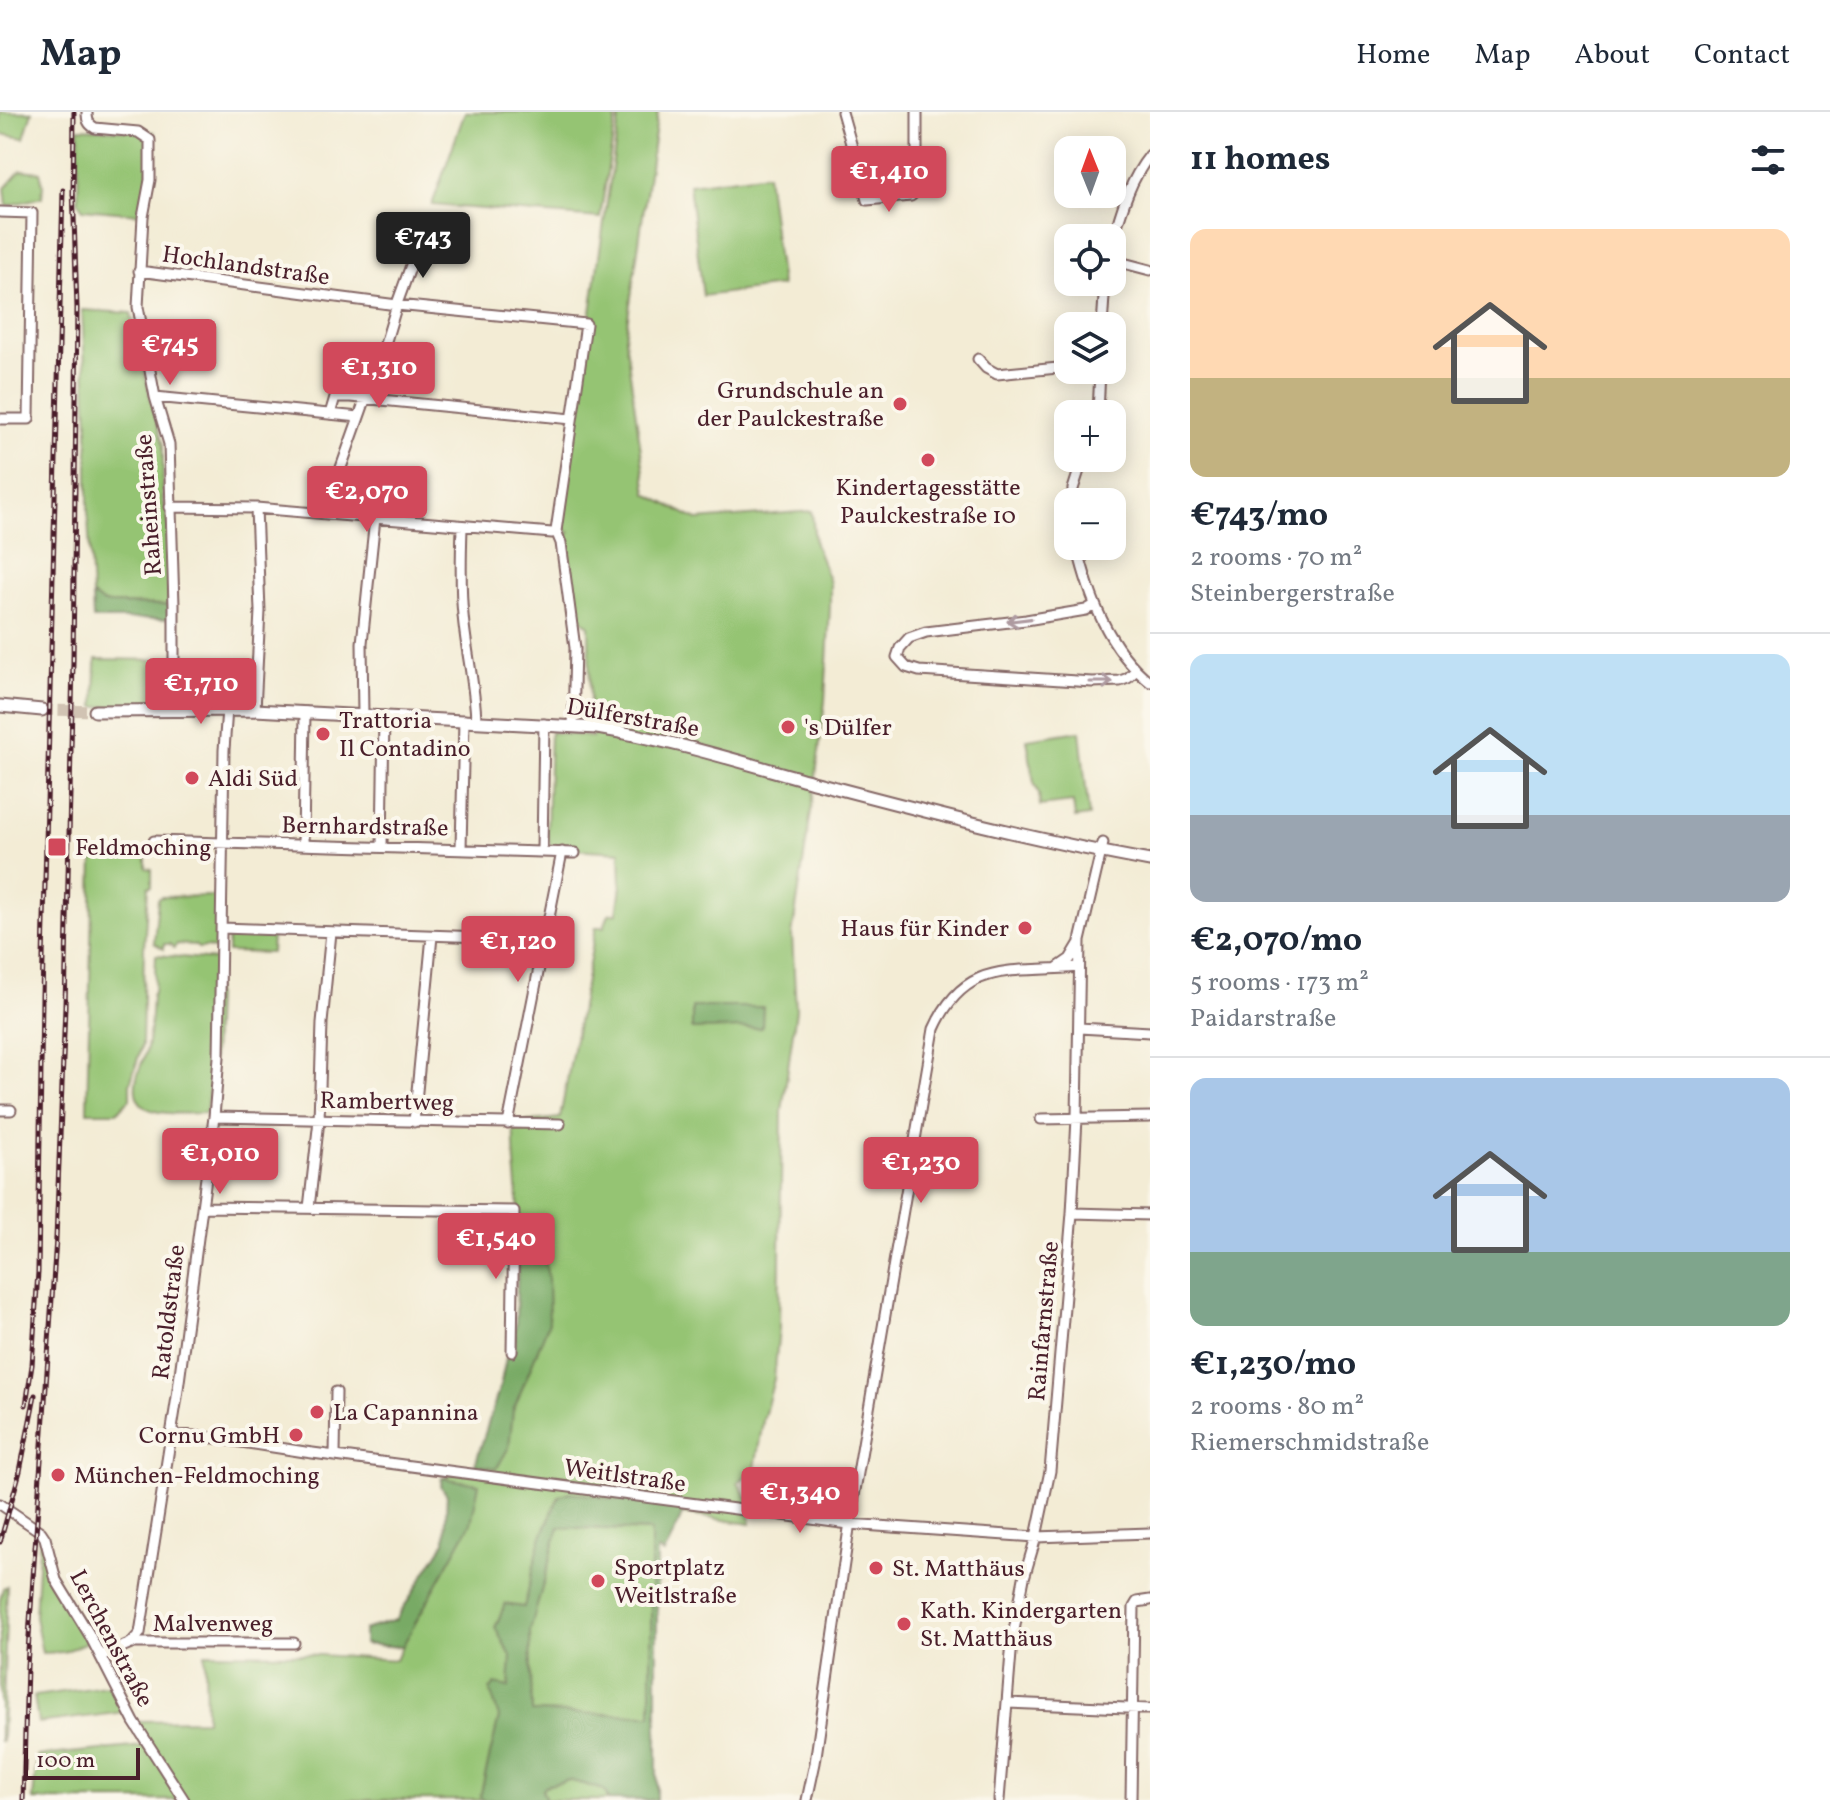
<!DOCTYPE html>
<meta charset="utf-8">
<style>
body{margin:0;font-family:Vollkorn,serif;background:#f6f6f7;color:#1f2937;height:100vh;display:flex;flex-direction:column;font-size:30px;white-space:nowrap}
*{box-sizing:border-box;margin:0}
p{font-size:26px;color:#747a83}
.icon{flex:none;width:44px;height:44px;fill:none;stroke:currentColor;stroke-width:2;stroke-linecap:round;stroke-linejoin:round}
.map{position:relative;flex:1;overflow:hidden}
.details{display:flex;flex-direction:column;background:#fff;width:680px}
.details>*{flex:none}
.needle{width:52px;rotate:359deg}
.fabs{position:absolute;left:1054px;top:24px;display:grid;gap:16px}
.fabs a{display:grid;place-items:center;width:72px;height:72px;border-radius:16px;background:#fff;box-shadow:0 4px 20px #0003;font-size:40px}
.scale{position:absolute;left:24px;bottom:20px;width:116px;box-sizing:border-box;padding-left:8px;border:4px solid #4a1f2b;border-top:0;font-size:22px;line-height:28px;white-space:nowrap;color:#4a1f2b;-webkit-text-stroke:6px #fbf7ec;paint-order:stroke}
.price{position:absolute;translate:-50% -68px;padding:0 18px;border-radius:8px;background:#d1495b;color:#fff;font-size:26px;line-height:52px;filter:drop-shadow(0 2px 4px #0008)}
.price::after{content:'';position:absolute;left:50%;top:48px;width:24px;height:18px;margin-left:-12px;background:inherit;clip-path:polygon(0 0,100% 0,50% 100%)}
.price.on{background:#222;color:#fff}
ul{padding:0;list-style:none}
li{display:grid;align-content:center;gap:16px;height:424px;padding:0 40px}
li+li{border-top:2px solid #e0e1e3}
li span{display:grid;place-items:center;height:248px;border-radius:16px;color:#555}
li>.icon{margin-inline-start:auto}
span .icon{width:144px;height:144px;fill:#fffc;stroke-width:1}
li b{font-size:34px}
h2{display:flex;justify-content:space-between;align-items:center;height:96px;padding:0 40px;font-size:34px}
header{display:flex;align-items:center;gap:48px;box-sizing:border-box;height:112px;padding:0 40px;background:#fff;border-bottom:2px solid #e0e1e3}
header strong{font-size:38px}
nav{display:flex;gap:44px;margin-inline-start:auto;font-size:28px}
main{display:flex;flex:1;min-height:0}
.map>svg:first-child{display:block}
.green{fill:#95c473;stroke:#70724f;stroke-width:2}
.forest{fill:#78aa65;stroke:#616448;stroke-width:2;fill-rule:evenodd}
.lines{fill:none;stroke-linecap:round;stroke-linejoin:round}
.major-tunnel{stroke:#d1c3b3;stroke-width:11;stroke-dasharray:11 5.5;stroke-linecap:butt}
.minor-casing{stroke:#856766;stroke-width:13}
.major-casing{stroke:#856766;stroke-width:15}
.minor{stroke:#fff;stroke-width:9}
.major{stroke:#fff;stroke-width:11}
.rail-casing{stroke:#4a1f2b;stroke-width:5}
.rail{stroke:#fbf7ec;stroke-width:2;stroke-dasharray:6;stroke-linecap:butt}
.oneway{stroke:#ae9aa0}
.poi-dot{fill:#d1495b;stroke:#fbf7ec;stroke-width:3}
.labels{text-anchor:middle;stroke-width:8;stroke-linejoin:round;paint-order:stroke}
.street-label{font-size:24px;fill:#4a1f2b;stroke:#fbf7ec}
.poi-label{font-size:24px;fill:#4a1f2b;stroke:#fbf7ec;text-anchor:start}
</style>
<header>
<strong>Map</strong>
<nav><a>Home</a><a>Map</a><a>About</a><a>Contact</a></nav>
</header>
<main>
<div class="map">
<svg width="1150" height="1688" viewBox="0 0 1150 1688">
<rect width="100%" height="100%" fill="#fbf7ec"/>
<filter id="ink" filterUnits="userSpaceOnUse"><feTurbulence type="fractalNoise" baseFrequency=".0125" numOctaves="2"/><feDisplacementMap in="SourceGraphic" scale="16" xChannelSelector="R" yChannelSelector="G"/><feConvolveMatrix kernelMatrix="1 2 1 2 8 2 1 2 1" color-interpolation-filters="sRGB"/></filter>
<filter id="wash" filterUnits="userSpaceOnUse"><feTurbulence type="fractalNoise" baseFrequency=".006" numOctaves="4" result="noise"/><feDisplacementMap in="SourceGraphic" scale="32" xChannelSelector="R" yChannelSelector="G"/><feGaussianBlur stdDeviation="1.8" result="paint"/><feColorMatrix in="noise" values="0 0 0 0 0 0 0 0 0 0 0 0 0 0 0 0 0 1.4 0 .05"/><feComposite in="paint" operator="in"/></filter>
<g filter="url(#wash)">
<rect width="100%" height="100%" fill="#f3ecd5"/>
<path class="green" d="M0,0H32L24,26L0,22Z
M465,0H617L600,106L432,93Z
M620,0H658L625,226L647,382L697,408L812,399L815,432L830,471V494L825,589L814,680L792,823L796,898L782,999L779,1216L774,1267L763,1309L755,1356L738,1371L749,1389L751,1412L567,1385L559,1415L651,1419L652,1603L549,1663L492,1688H33L37,1644L144,1634L138,1609L206,1608L205,1541L304,1542L396,1548L402,1535L364,1532V1518L396,1508L445,1430L447,1383L441,1374L442,1366L476,1353L501,1271L506,1246L515,1237C516,1195 519,1153 519,1111C519,1077 512,1046 514,1011L560,1006L596,815H604L609,802L617,801L621,775L620,740L555,736L550,732L547,721L550,620L593,625L590,602L589,514L576,502L566,424L570,421L560,414Z
M79,16L154,20L151,32L145,94L139,102L83,97L78,90Z
M21,58L40,60L43,73L42,85L7,94L5,76Z
M767,62L781,174L703,184L689,72Z
M82,198L131,201L150,284L163,333V388C174,420 169,459 168,493L109,492L101,490L92,483L88,404V312Z
M96,547L171,548L172,585L168,593L95,595Z
M1080,619L1089,704L1075,706L1073,690L1040,694L1039,682L1034,671L1027,627Z
M146,744V756L152,757V774L148,775L144,836L142,933L130,972V987L117,1000H87L93,745Z
M215,784L218,790L217,833L214,837L207,835L198,836L195,833L177,832L174,836L170,832H164V837L154,831L158,787L161,785Z
M233,822L272,823L271,841L228,840V826Z
M156,843L216,848L213,946L206,1001C181,1001 131,1009 136,971C137,958 145,947 147,935C151,918 151,900 152,883L154,880Z
M40,1422L53,1464L91,1528L64,1540L42,1541L35,1505Z
M7,1474L2,1629H0V1488L3,1476Z
M112,1573L125,1600L38,1611L34,1584Z
M569,1668L640,1688H546L542,1677L544,1674Z"/>
<path class="forest" d="M92,483L101,490L109,492L168,493L171,507H93Z
M692,895H763L762,916L692,917Z
M519,1111H525L532,1115L542,1131L548,1166L549,1210L513,1299L509,1335L497,1356L475,1353L501,1271L506,1246L515,1237Z
M442,1366L479,1372L471,1411L402,1535L364,1532V1518L396,1508L445,1430L447,1383L441,1374Z
M570,1380L684,1398L678,1413L664,1442L657,1438V1688H609L604,1678L569,1668L544,1674L542,1678L546,1688H483L480,1685L499,1605L490,1578L495,1572L509,1575L511,1544L495,1516L505,1492L524,1495L540,1429L559,1384ZM559,1415L651,1419V1603L532,1600L530,1519Z"/>
</g>
<g filter="url(#ink)">
<g class="lines">
<path class="major-tunnel" d="M42,598L95,599"/>
<g class="minor-casing">
<path id="minor" d="M87,0C87,8 88,12 95,16L138,20L150,28V68L143,105L138,195L155,285L169,332L174,493V597
M842,0L867,88L911,84L917,78V0
M0,100L32,101L29,307H0
M1112,131C1121,100 1129,69 1150,43
M1112,148L1150,158
M139,159L397,193L586,212L556,419L561,431L575,536L573,614
M1102,214L1105,170
M978,247L986,256L997,262L1068,255
M155,285L359,305
M330,302L335,285H351L572,307
M1098,302L1100,258
M1072,390L1073,377L1083,346
M170,395L256,396L552,421L556,419
M334,402L337,367L386,229L398,189L418,134
M462,415C461,444 460,474 463,503C466,539 475,573 476,609
M1077,434C1089,484 1108,537 1150,570
M1095,493L1086,498L1026,508L926,520L909,526L900,536L897,545L906,555L919,559L1092,570L1120,569L1128,566L1136,558
M255,598L260,499L256,396
M363,603L362,531L375,406
M154,729L575,741
M303,732L305,600
M382,735L384,604
M461,736L464,608
M542,738L544,612
M222,816L543,827
M1057,856L1070,847L1079,832
M1079,916L1150,920
M0,998H11
M214,1005L560,1012
M1041,1007L1150,1005
M414,1010L432,824
M508,1012L562,740
M202,1095L514,1099L512,1240
M309,1096L319,1008L322,911L331,820
M1072,1101L1150,1103
M172,1322L215,1326L305,1340L849,1412L1036,1425L1150,1421
M335,1344L336,1280
M0,1392L41,1420L45,1426L56,1468L89,1522L134,1610L184,1688
M131,1531H294
M101,1544L131,1531L140,1521L177,1285L214,1005L219,945L224,638L227,597
M1007,1591L1150,1597
M807,1688L815,1651L852,1396L934,917C966,845 1014,862 1078,855
M999,1688L1012,1529L1024,1466L1036,1425L1050,1359L1072,1101L1077,1006L1080,829L1103,731
M1131,1688L1134,1495L1137,1490L1150,1488"/>
</g>
<g class="major-casing">
<path id="major" d="M0,594L42,598
M95,599L255,598L597,616C672,628 744,651 817,671C927,700 1038,729 1150,749"/>
</g>
<use href="#minor" class="minor"/>
<use href="#major" class="major"/>
<g class="rail-casing">
<path id="rail" d="M73,84L74,0
M26,1293L32,1253L38,1160L42,885L63,78
M0,1430L20,1359L35,1283
M23,1688L27,1554L56,1127L65,895L73,550L77,196L73,75"/>
</g>
<use href="#rail" class="rail"/>
</g>
<defs><path id="oneway-shaft" d="M-6 0H5M1.5-3L5.5 0L1.5 3" fill="none" stroke-width="1.6" stroke-linecap="round" stroke-linejoin="round" transform="scale(2)"/></defs>
<g class="oneway">
<use href="#oneway-shaft" transform="translate(1019 508) rotate(173)"/>
<use href="#oneway-shaft" transform="translate(1101 570)"/>
</g>
</g>
<g class="poi-dot">
<circle cx="900" cy="292" r="8"/>
<circle cx="928" cy="348" r="8"/>
<circle cx="788" cy="615" r="8"/>
<circle cx="323" cy="622" r="8"/>
<circle cx="192" cy="666" r="8"/>
<rect x="47" y="725" width="20" height="20" rx="4"/>
<circle cx="1025" cy="816" r="8"/>
<circle cx="317" cy="1300" r="8"/>
<circle cx="296" cy="1323" r="8"/>
<circle cx="58" cy="1363" r="8"/>
<circle cx="876" cy="1456" r="8"/>
<circle cx="598" cy="1469" r="8"/>
<circle cx="904" cy="1512" r="8"/>
</g>
<g class="labels">
<g class="street-label">
<text transform="translate(246 153) rotate(8)" y="8">Hochlandstraße</text>
<text transform="translate(148 393) rotate(-94)" y="8">Raheinstraße</text>
<text transform="translate(633 605) rotate(10)" y="8">Dülferstraße</text>
<text transform="translate(365 714) rotate(1)" y="8">Bernhardstraße</text>
<text transform="translate(387 989) rotate(1)" y="8">Rambertweg</text>
<text transform="translate(168 1200) rotate(-83)" y="8">Ratoldstraße</text>
<text transform="translate(1043 1209) rotate(-85)" y="8">Rainfarnstraße</text>
<text transform="translate(625 1363) rotate(8)" y="8">Weitlstraße</text>
<text x="213" y="1519">Malvenweg</text>
<text transform="translate(112 1526) rotate(62)" y="8">Lerchenstraße</text>
</g>
<g class="poi-label">
<text x="884" y="286" text-anchor="end">Grundschule an<tspan x="884" dy="28">der Paulckestraße</tspan></text>
<text x="928" y="383" text-anchor="middle">Kindertagesstätte<tspan x="928" dy="28">Paulckestraße 10</tspan></text>
<text x="339" y="616">Trattoria<tspan x="339" dy="28">Il Contadino</tspan></text>
<text x="804" y="623">'s Dülfer</text>
<text x="208" y="674">Aldi Süd</text>
<text x="75" y="743">Feldmoching</text>
<text x="1009" y="824" text-anchor="end">Haus für Kinder</text>
<text x="333" y="1308">La Capannina</text>
<text x="280" y="1331" text-anchor="end">Cornu GmbH</text>
<text x="74" y="1371">München-Feldmoching</text>
<text x="614" y="1463">Sportplatz<tspan x="614" dy="28">Weitlstraße</tspan></text>
<text x="892" y="1464">St. Matthäus</text>
<text x="920" y="1506">Kath. Kindergarten<tspan x="920" dy="28">St. Matthäus</tspan></text>
</g>
</g>
</svg>
<div class="fabs">
<a><svg class="needle" viewBox="-14 -14 28 28"><path d="M0-13l5 13h-10z" fill="#e53935"/><path d="M0 13l5-13h-10z" fill="#747a83"/></svg></a>
<a><svg class="icon" aria-label="locate" viewBox="0 0 24 24"><circle cx="12" cy="12" r="6"/><path d="M12 2v4M12 18v4M2 12h4M18 12h4"/></svg></a>
<a><svg class="icon" aria-label="layers" viewBox="0 0 24 24"><path d="M12 4l9 5-9 5-9-5zM3 14l9 5 9-5"/></svg></a>
<a>+</a>
<a>−</a>
</div>
<div class="scale">100 m</div>
<b class="price" style="left:889px;top:102px">€1,410</b>
<b class="price on" style="left:423px;top:168px">€743</b>
<b class="price" style="left:170px;top:275px">€745</b>
<b class="price" style="left:379px;top:298px">€1,310</b>
<b class="price" style="left:367px;top:422px">€2,070</b>
<b class="price" style="left:201px;top:614px">€1,710</b>
<b class="price" style="left:518px;top:872px">€1,120</b>
<b class="price" style="left:220px;top:1084px">€1,010</b>
<b class="price" style="left:921px;top:1093px">€1,230</b>
<b class="price" style="left:496px;top:1169px">€1,540</b>
<b class="price" style="left:800px;top:1423px">€1,340</b>
</div>
<section class="details">
<h2>11 homes<svg class="icon" aria-label="filters" viewBox="0 0 24 24"><path d="M4 7h16M4 17h16"/><circle cx="9" cy="7" r="2"/><circle cx="15" cy="17" r="2"/></svg></h2>
<ul>
<li><span style="background:linear-gradient(#ffd9b3 60%,#c2b280 0)"><svg class="icon" aria-label="home" viewBox="0 0 24 24"><path d="M3 11l9-7 9 7M6 9v11h12V9"/></svg></span><div><b>€743/mo</b><p>2 rooms · 70 m²</p><p>Steinbergerstraße</p></div></li>
<li><span style="background:linear-gradient(#bfe0f5 65%,#9aa5b1 0)"><svg class="icon" aria-label="home" viewBox="0 0 24 24"><path d="M3 11l9-7 9 7M6 9v11h12V9"/></svg></span><div><b>€2,070/mo</b><p>5 rooms · 173 m²</p><p>Paidarstraße</p></div></li>
<li><span style="background:linear-gradient(#a9c7e8 70%,#7fa58c 0)"><svg class="icon" aria-label="home" viewBox="0 0 24 24"><path d="M3 11l9-7 9 7M6 9v11h12V9"/></svg></span><div><b>€1,230/mo</b><p>2 rooms · 80 m²</p><p>Riemerschmidstraße</p></div></li>
</ul>
</section>
</main>
